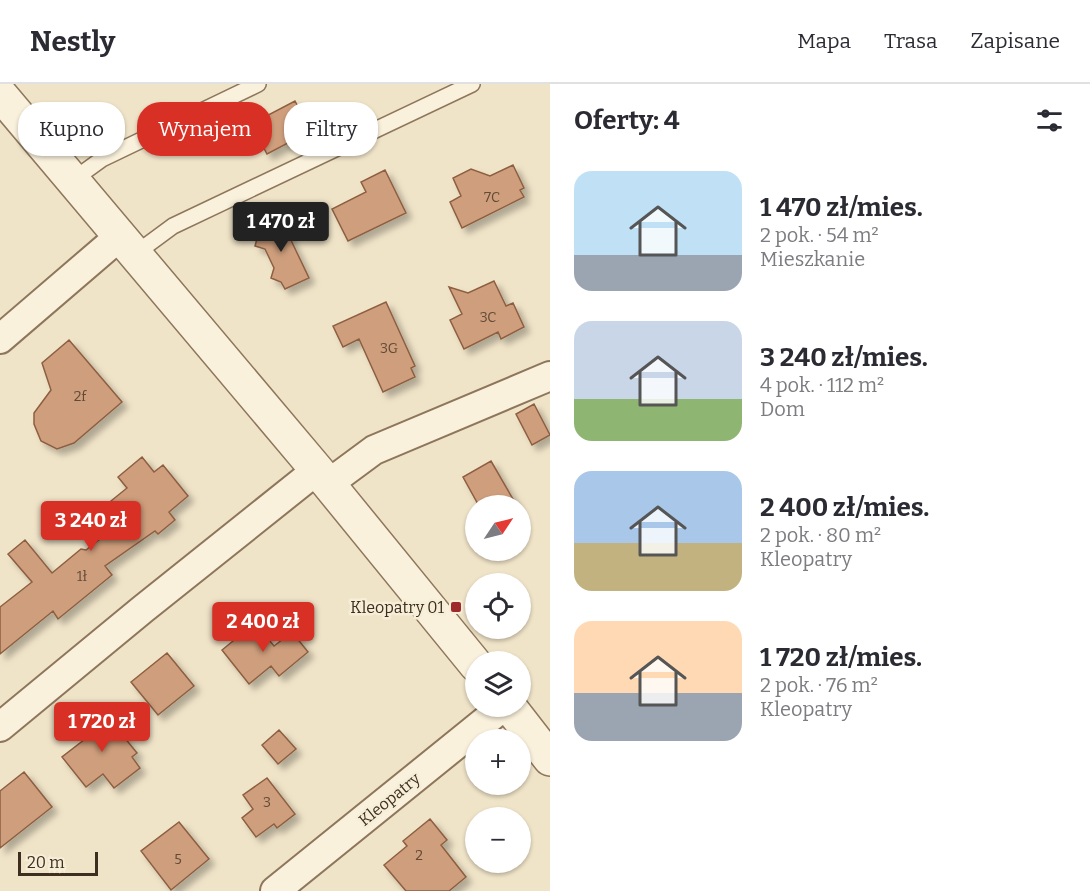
<!DOCTYPE html>
<html lang="pl">
<meta charset="utf-8">
<style>
body{margin:0;font-family:Bitter,serif;background:#f7f7f7;color:#2b2b33;height:100vh;display:flex;flex-direction:column;font-size:22px;white-space:nowrap}
*{box-sizing:border-box;margin:0}
p{font-size:20px;color:#7c7c81}
.icon{flex:none;width:33px;height:33px;fill:none;stroke:currentColor;stroke-width:2;stroke-linecap:round;stroke-linejoin:round}
.map{position:relative;flex:1;overflow:hidden}
.panel{display:flex;flex-direction:column;background:#fff;width:540px}
.panel>*{flex:none}
.hud{position:absolute;left:18px;top:18px;width:441px;height:54px;display:flex;gap:12px}
.needle{width:39px;rotate:55deg}
.buttons{position:absolute;left:465px;top:411px;display:grid;gap:12px}
.buttons a{display:grid;place-items:center;width:66px;height:66px;border-radius:50%;background:#fff;box-shadow:0 2px 4px #0004;font-size:30px}
.scale{position:absolute;left:18px;bottom:15px;width:80px;box-sizing:border-box;padding-left:6px;border:3px solid #3d2e20;border-top:0;font-size:16px;line-height:21px;white-space:nowrap;color:#3d2e20;-webkit-text-stroke:4px #f7eed8;paint-order:stroke}
.price{position:absolute;translate:-50% -51px;padding:0 14px;border-radius:6px;background:#d93025;color:#fff;font-size:20px;line-height:39px;filter:drop-shadow(0 2px 3px #0008)}
.price::after{content:'';position:absolute;left:50%;top:36px;width:18px;height:14px;margin-left:-9px;background:inherit;clip-path:polygon(0 0,100% 0,50% 100%)}
.price.on{background:#222;color:#fff}
ul{padding:0;list-style:none}
li{display:flex;align-items:center;gap:18px;height:150px;padding:0 24px}
li span{display:grid;place-items:center;flex:none;width:168px;height:120px;border-radius:18px;color:#555}
li>.icon{margin-inline-start:auto}
span .icon{width:72px;height:72px;fill:#fffc;stroke-width:1}
li b{font-size:26px}
h2{display:flex;justify-content:space-between;align-items:center;height:72px;padding:0 24px;font-size:26px}
.chip{padding:0 21px;border-radius:24px;background:#fff;box-shadow:0 2px 4px #0004;font-size:21px;line-height:54px}
.chip.on{background:#d93025;color:#fff}
header{display:flex;align-items:center;gap:36px;box-sizing:border-box;height:84px;padding:0 30px;background:#fff;border-bottom:2px solid #e1e1e2}
header strong{font-size:28px}
nav{display:flex;gap:33px;margin-inline-start:auto;font-size:21px}
main{display:flex;flex:1;min-height:0}
.map>svg:first-child{display:block}
.building{fill:#cf9f7d;stroke:#8d5f41;stroke-width:1.5;filter:url(#shadow)}
.lines{fill:none;stroke-linecap:round;stroke-linejoin:round}
.service-casing{stroke:#8d765c;stroke-width:18}
.minor-casing{stroke:#8d765c;stroke-width:32}
.tertiary-casing{stroke:#8d765c;stroke-width:36}
.service{stroke:#faf1dc;stroke-width:15}
.minor{stroke:#faf1dc;stroke-width:28}
.tertiary{stroke:#faf1dc;stroke-width:33}
.poi-dot{fill:#9e2a2b;stroke:#f7eed8;stroke-width:2}
.labels{text-anchor:middle;stroke-width:5;stroke-linejoin:round;paint-order:stroke}
.number-label{font-size:14px;fill:#624a37}
.poi-label{font-size:16px;fill:#3d2e20;stroke:#f7eed8;text-anchor:end}
.street-label{font-size:16px;fill:#3d2e20;stroke:#f7eed8}
</style>
<header>
<strong>Nestly</strong>
<nav><a>Mapa</a><a>Trasa</a><a>Zapisane</a></nav>
</header>
<main>
<div class="map">
<svg width="550" height="807" viewBox="0 0 550 807">
<defs>
<filter id="shadow"><feDropShadow dx="5.5" dy="5.5" stdDeviation="3" flood-color="#0004"/></filter>
</defs>
<rect width="100%" height="100%" fill="#f0e4c8"/>
<path class="building" d="M295,17L311,47L267,70L251,40Z
M513,81L524,104L520,106L524,113L462,144L450,118L461,112L453,94L471,85L490,92Z
M385,86L406,129L348,157L332,125L366,108L361,98Z
M279,131L309,194L285,205L281,198L271,194L274,184L265,165L255,162L258,151L255,143Z
M494,197L506,222L513,219L524,243L501,255L498,248L464,265L450,236L462,230L449,203L468,209Z
M386,218L415,282L411,284L415,293L383,308L359,255L343,263L333,242Z
M69,256L122,318L74,359L57,365L41,357L34,340V329L51,306L42,279Z
M534,320L550,351L532,361L516,330Z
M142,373L154,388L163,381L188,412L169,428L175,436L158,450L155,447L105,482L112,491L58,535L53,527L0,570V523L32,498L8,470L25,456L52,489L81,465L86,466L115,443L101,425L127,404L118,393Z
M491,377L517,422H479L463,393Z
M255,539L274,562L292,548L308,568L279,592L271,582L249,600L222,566Z
M167,569L194,602L158,631L131,598Z
M102,626L137,669L132,673L140,684L114,704L103,690L86,703L62,673L89,652L81,643Z
M279,646L296,665L278,680L262,661Z
M24,688L52,723L0,764V707Z
M267,694L295,730L277,744L274,740L256,753L242,734L253,725L243,711Z
M430,735L447,756L441,761L466,793L449,807H406L384,781L407,762L403,757Z
M179,738L209,775L171,806L141,767Z"/>
<g class="lines">
<g class="service-casing">
<path id="service" d="M73,96L102,75L258,0
M135,170L173,142L472,0"/>
</g>
<g class="minor-casing">
<path id="minor" d="M0,255L120,152
M328,400L374,366L550,292
M0,643L143,525L317,386
M275,807L504,622"/>
</g>
<g class="tertiary-casing">
<path id="tertiary" d="M0,10L317,386L476,581
M509,622L550,675"/>
</g>
<use href="#service" class="service"/>
<use href="#minor" class="minor"/>
<use href="#tertiary" class="tertiary"/>
</g>
<rect class="poi-dot" x="450" y="517" width="12" height="12" rx="3"/>
<g class="labels">
<g class="number-label">
<text x="492" y="118">7C</text>
<text x="488" y="238">3C</text>
<text x="389" y="269">3G</text>
<text x="80" y="317">2f</text>
<text x="82" y="497">1ł</text>
<text x="267" y="723">3</text>
<text x="419" y="776">2</text>
<text x="178" y="780">5</text>
</g>
<g class="poi-label">
<text x="444" y="529">Kleopatry 01</text>
</g>
<g class="street-label">
<text transform="translate(389 715) rotate(-39)" y="6">Kleopatry</text>
</g>
</g>
</svg>
<div class="buttons">
<a><svg class="needle" viewBox="-14 -14 28 28"><path d="M0-13l5 13h-10z" fill="#e53935"/><path d="M0 13l5-13h-10z" fill="#7c7c81"/></svg></a>
<a><svg class="icon" aria-label="locate" viewBox="0 0 24 24"><circle cx="12" cy="12" r="6"/><path d="M12 2v4M12 18v4M2 12h4M18 12h4"/></svg></a>
<a><svg class="icon" aria-label="layers" viewBox="0 0 24 24"><path d="M12 4l9 5-9 5-9-5zM3 14l9 5 9-5"/></svg></a>
<a>+</a>
<a>−</a>
</div>
<div class="scale">20 m</div>
<b class="price on" style="left:281px;top:169px">1 470 zł</b>
<b class="price" style="left:91px;top:468px">3 240 zł</b>
<b class="price" style="left:263px;top:569px">2 400 zł</b>
<b class="price" style="left:102px;top:669px">1 720 zł</b>
<div class="hud">
<a class="chip">Kupno</a>
<a class="chip on">Wynajem</a>
<a class="chip">Filtry</a>
</div>
</div>
<section class="panel">
<h2>Oferty: 4<svg class="icon" aria-label="filters" viewBox="0 0 24 24"><path d="M4 7h16M4 17h16"/><circle cx="9" cy="7" r="2"/><circle cx="15" cy="17" r="2"/></svg></h2>
<ul>
<li><span style="background:linear-gradient(#bfe0f5 70%,#9aa5b1 0)"><svg class="icon" aria-label="home" viewBox="0 0 24 24"><path d="M3 11l9-7 9 7M6 9v11h12V9"/></svg></span><div><b>1 470 zł/mies.</b><p>2 pok. · 54 m²</p><p>Mieszkanie</p></div></li>
<li><span style="background:linear-gradient(#c9d6e8 65%,#8fb573 0)"><svg class="icon" aria-label="home" viewBox="0 0 24 24"><path d="M3 11l9-7 9 7M6 9v11h12V9"/></svg></span><div><b>3 240 zł/mies.</b><p>4 pok. · 112 m²</p><p>Dom</p></div></li>
<li><span style="background:linear-gradient(#a9c7e8 60%,#c2b280 0)"><svg class="icon" aria-label="home" viewBox="0 0 24 24"><path d="M3 11l9-7 9 7M6 9v11h12V9"/></svg></span><div><b>2 400 zł/mies.</b><p>2 pok. · 80 m²</p><p>Kleopatry</p></div></li>
<li><span style="background:linear-gradient(#ffd9b3 60%,#9aa5b1 0)"><svg class="icon" aria-label="home" viewBox="0 0 24 24"><path d="M3 11l9-7 9 7M6 9v11h12V9"/></svg></span><div><b>1 720 zł/mies.</b><p>2 pok. · 76 m²</p><p>Kleopatry</p></div></li>
</ul>
</section>
</main>
